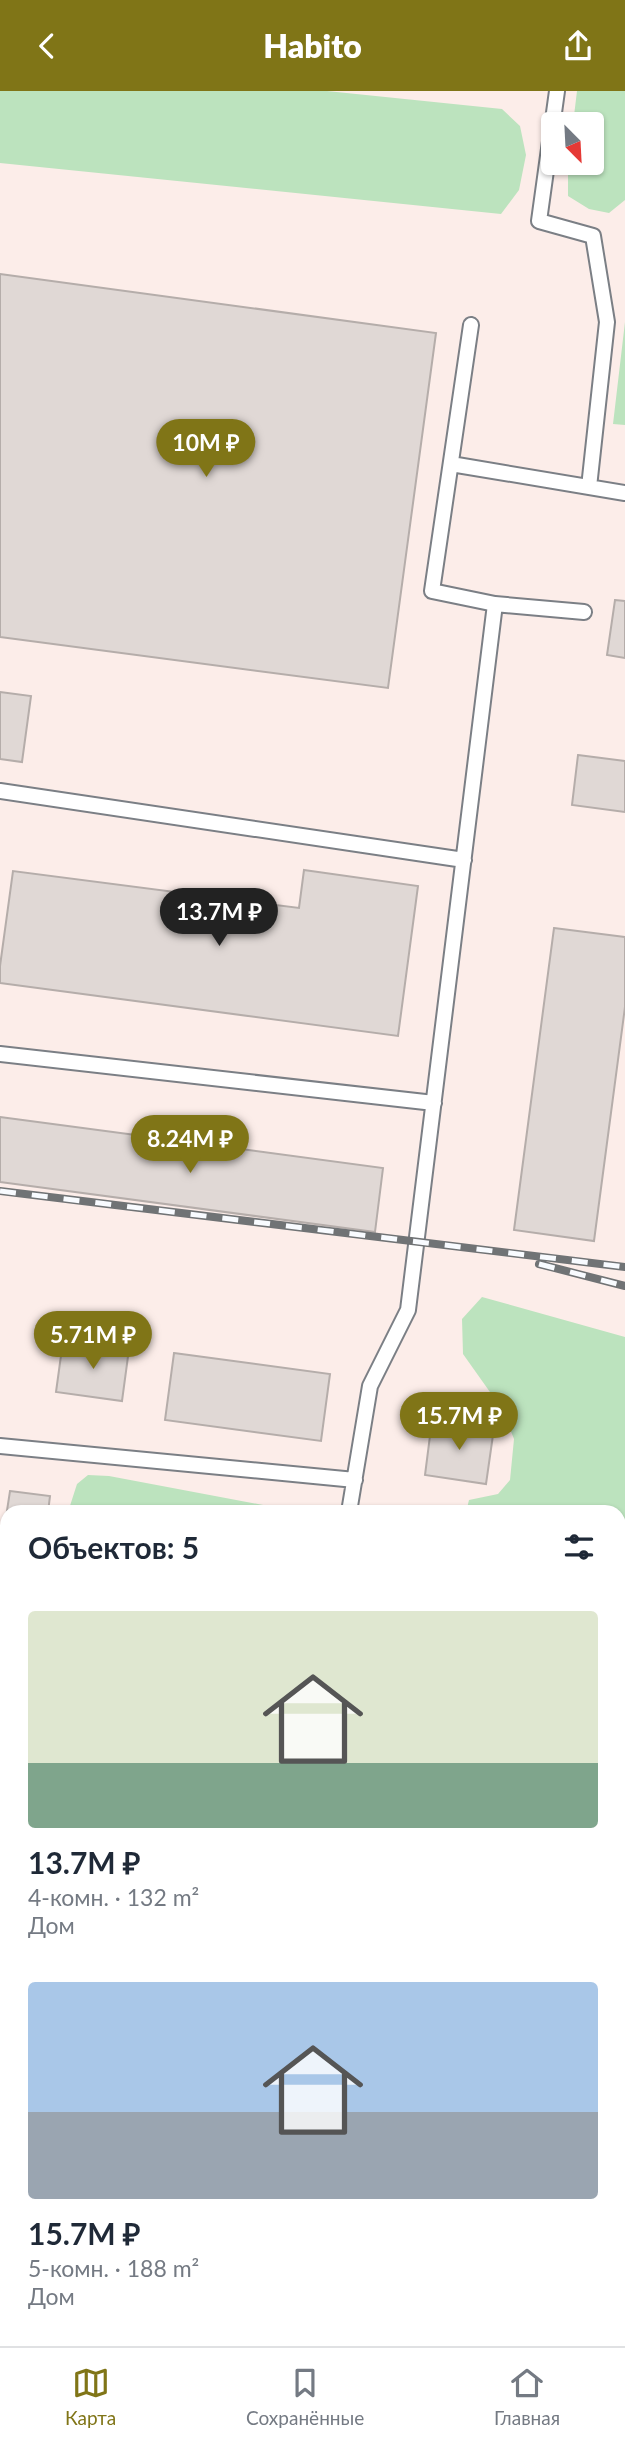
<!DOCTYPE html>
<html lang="ru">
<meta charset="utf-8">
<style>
body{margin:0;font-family:Lato,sans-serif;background:#f2f2f3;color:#1f2937;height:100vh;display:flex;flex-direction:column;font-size:26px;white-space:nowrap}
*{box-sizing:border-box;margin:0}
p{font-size:23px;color:#747a83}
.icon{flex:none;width:38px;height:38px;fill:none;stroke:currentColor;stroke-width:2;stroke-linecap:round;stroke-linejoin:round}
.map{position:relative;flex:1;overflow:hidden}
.drawer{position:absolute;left:0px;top:1414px;width:626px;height:842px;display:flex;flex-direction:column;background:#fff;border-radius:21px 21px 0 0;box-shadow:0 2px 5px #0004}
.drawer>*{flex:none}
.needle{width:46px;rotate:156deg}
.fabs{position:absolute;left:541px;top:21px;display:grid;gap:14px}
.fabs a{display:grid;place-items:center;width:63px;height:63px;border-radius:7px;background:#fff;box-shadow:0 2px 5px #0004;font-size:35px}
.price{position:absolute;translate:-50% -60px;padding:0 16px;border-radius:24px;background:#807517;color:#fff;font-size:23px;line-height:46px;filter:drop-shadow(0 2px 4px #0008)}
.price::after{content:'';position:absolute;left:50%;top:42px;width:21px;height:16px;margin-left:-10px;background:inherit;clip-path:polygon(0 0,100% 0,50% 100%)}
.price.selected{background:#222;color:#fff}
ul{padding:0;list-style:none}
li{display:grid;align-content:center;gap:14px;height:371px;padding:0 28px}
li span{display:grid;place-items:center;height:217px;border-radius:7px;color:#555}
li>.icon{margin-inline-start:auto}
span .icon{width:126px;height:126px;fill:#fffc;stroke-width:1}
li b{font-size:30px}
h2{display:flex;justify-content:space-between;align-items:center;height:84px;padding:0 28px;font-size:30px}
header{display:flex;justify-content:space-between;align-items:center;height:91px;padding:0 28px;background:#807517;color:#fff;font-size:32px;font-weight:800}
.menu{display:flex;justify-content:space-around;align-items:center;height:98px;border-top:2px solid #e0e1e3;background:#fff;font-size:19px;color:#747a83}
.menu a{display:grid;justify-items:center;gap:4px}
.menu .selected{color:#807517}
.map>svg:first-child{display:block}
.industrial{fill:#fcede9;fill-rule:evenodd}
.green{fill:#bce3be}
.building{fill:#e0d8d5;stroke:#b5adaa;stroke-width:2}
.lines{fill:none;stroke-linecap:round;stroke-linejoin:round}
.service-casing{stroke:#7b7f85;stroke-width:18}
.service{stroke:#fff;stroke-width:14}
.rail-casing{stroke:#707375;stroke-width:8}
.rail{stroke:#f8fbff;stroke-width:5;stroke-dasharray:16;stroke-linecap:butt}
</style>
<header><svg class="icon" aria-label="back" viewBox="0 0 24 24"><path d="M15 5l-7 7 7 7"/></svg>Habito<svg class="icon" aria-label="share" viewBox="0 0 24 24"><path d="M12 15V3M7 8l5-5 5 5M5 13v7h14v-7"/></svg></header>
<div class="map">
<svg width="625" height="2255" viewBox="0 0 625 2255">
<rect width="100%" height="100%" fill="#f8fbff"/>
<path class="industrial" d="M0,0H625V2255H0ZM553,33H592V72H553ZM7,1421H620V2249H7Z"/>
<path class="green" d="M0,0H327L502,18L520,35L526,64L519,99L501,123L0,72Z
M577,0H625V109L609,122L589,118L568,105V72H592V33H573Z
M625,231V334L613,333Z
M482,1206L625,1246V1726L620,1725V1421H466L469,1409L498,1403L510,1389L514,1348L502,1318L463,1263L462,1228Z
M88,1384L109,1385L300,1421H68L77,1393Z
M0,1460L7,1464V1649L0,1648Z
M0,2183L7,2187V2249H91L98,2255H0Z"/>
<path class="building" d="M0,183L436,242L388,597L0,546Z
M615,509L625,510V567L607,564Z
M0,601L31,605L22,671L0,668Z
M578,664L625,670V721L572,714Z
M304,779L418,795L398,945L0,892V875L13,780L299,817Z
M554,837L625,846V916L594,1150L514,1139Z
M0,1026L383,1077L375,1141L0,1091Z
M63,1250L129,1258L122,1310L56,1301Z
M174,1262L330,1283L321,1350L165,1329Z
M432,1329L494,1337L486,1393L425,1384Z
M10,1400L50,1405L48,1421H7V1439H4Z
M0,1776H7V1861L0,1860Z
M620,1823L625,1824V1952L620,1951Z
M620,2037L625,2038V2156L620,2155Z"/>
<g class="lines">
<g class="service-casing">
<path id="service" d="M557,0L539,130L593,145L607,231L589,396
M471,234L432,500L495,513
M451,373L625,402
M0,700L464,769
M0,963L434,1012
M0,1355L355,1389
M349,1421L370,1295L408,1219L495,513L584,521
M0,1675L7,1676
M620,1756L625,1757
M0,2138L7,2139
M620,2209L625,2210
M466,2255V2249"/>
</g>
<use href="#service" class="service"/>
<g class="rail-casing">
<path id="rail" d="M0,1100L625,1176
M539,1173L625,1195
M0,1876H7
M0,1897H7
M0,1933L7,1934
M620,1969L625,1970
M620,2018H625"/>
</g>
<use href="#rail" class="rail"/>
</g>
</svg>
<div class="fabs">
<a><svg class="needle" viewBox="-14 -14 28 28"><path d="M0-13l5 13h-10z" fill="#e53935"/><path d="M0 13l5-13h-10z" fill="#747a83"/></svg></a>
</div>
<b class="price" style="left:206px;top:388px">10M ₽</b>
<b class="price selected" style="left:219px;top:857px">13.7M ₽</b>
<b class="price" style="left:190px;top:1084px">8.24M ₽</b>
<b class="price" style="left:93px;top:1280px">5.71M ₽</b>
<b class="price" style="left:459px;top:1361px">15.7M ₽</b>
<section class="drawer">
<h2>Объектов: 5<svg class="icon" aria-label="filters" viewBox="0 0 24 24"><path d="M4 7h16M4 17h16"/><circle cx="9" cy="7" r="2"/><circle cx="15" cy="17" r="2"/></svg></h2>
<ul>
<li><span style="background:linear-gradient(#dfe7d0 70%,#7fa58c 0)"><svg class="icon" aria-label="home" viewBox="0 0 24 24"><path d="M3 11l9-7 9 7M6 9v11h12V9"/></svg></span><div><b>13.7M ₽</b><p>4-комн. · 132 m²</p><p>Дом</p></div></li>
<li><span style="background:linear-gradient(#a9c7e8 60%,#9aa5b1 0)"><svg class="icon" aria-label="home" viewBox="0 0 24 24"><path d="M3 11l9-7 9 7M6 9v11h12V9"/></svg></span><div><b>15.7M ₽</b><p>5-комн. · 188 m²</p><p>Дом</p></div></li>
</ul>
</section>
</div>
<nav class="menu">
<a class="selected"><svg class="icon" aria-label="map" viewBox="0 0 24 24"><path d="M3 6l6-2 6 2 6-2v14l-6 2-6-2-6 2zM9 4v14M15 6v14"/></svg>Карта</a>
<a><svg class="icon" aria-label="saved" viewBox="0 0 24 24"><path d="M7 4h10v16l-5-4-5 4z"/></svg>Сохранённые</a>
<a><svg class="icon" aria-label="home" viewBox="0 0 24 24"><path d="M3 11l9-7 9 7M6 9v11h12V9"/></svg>Главная</a>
</nav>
